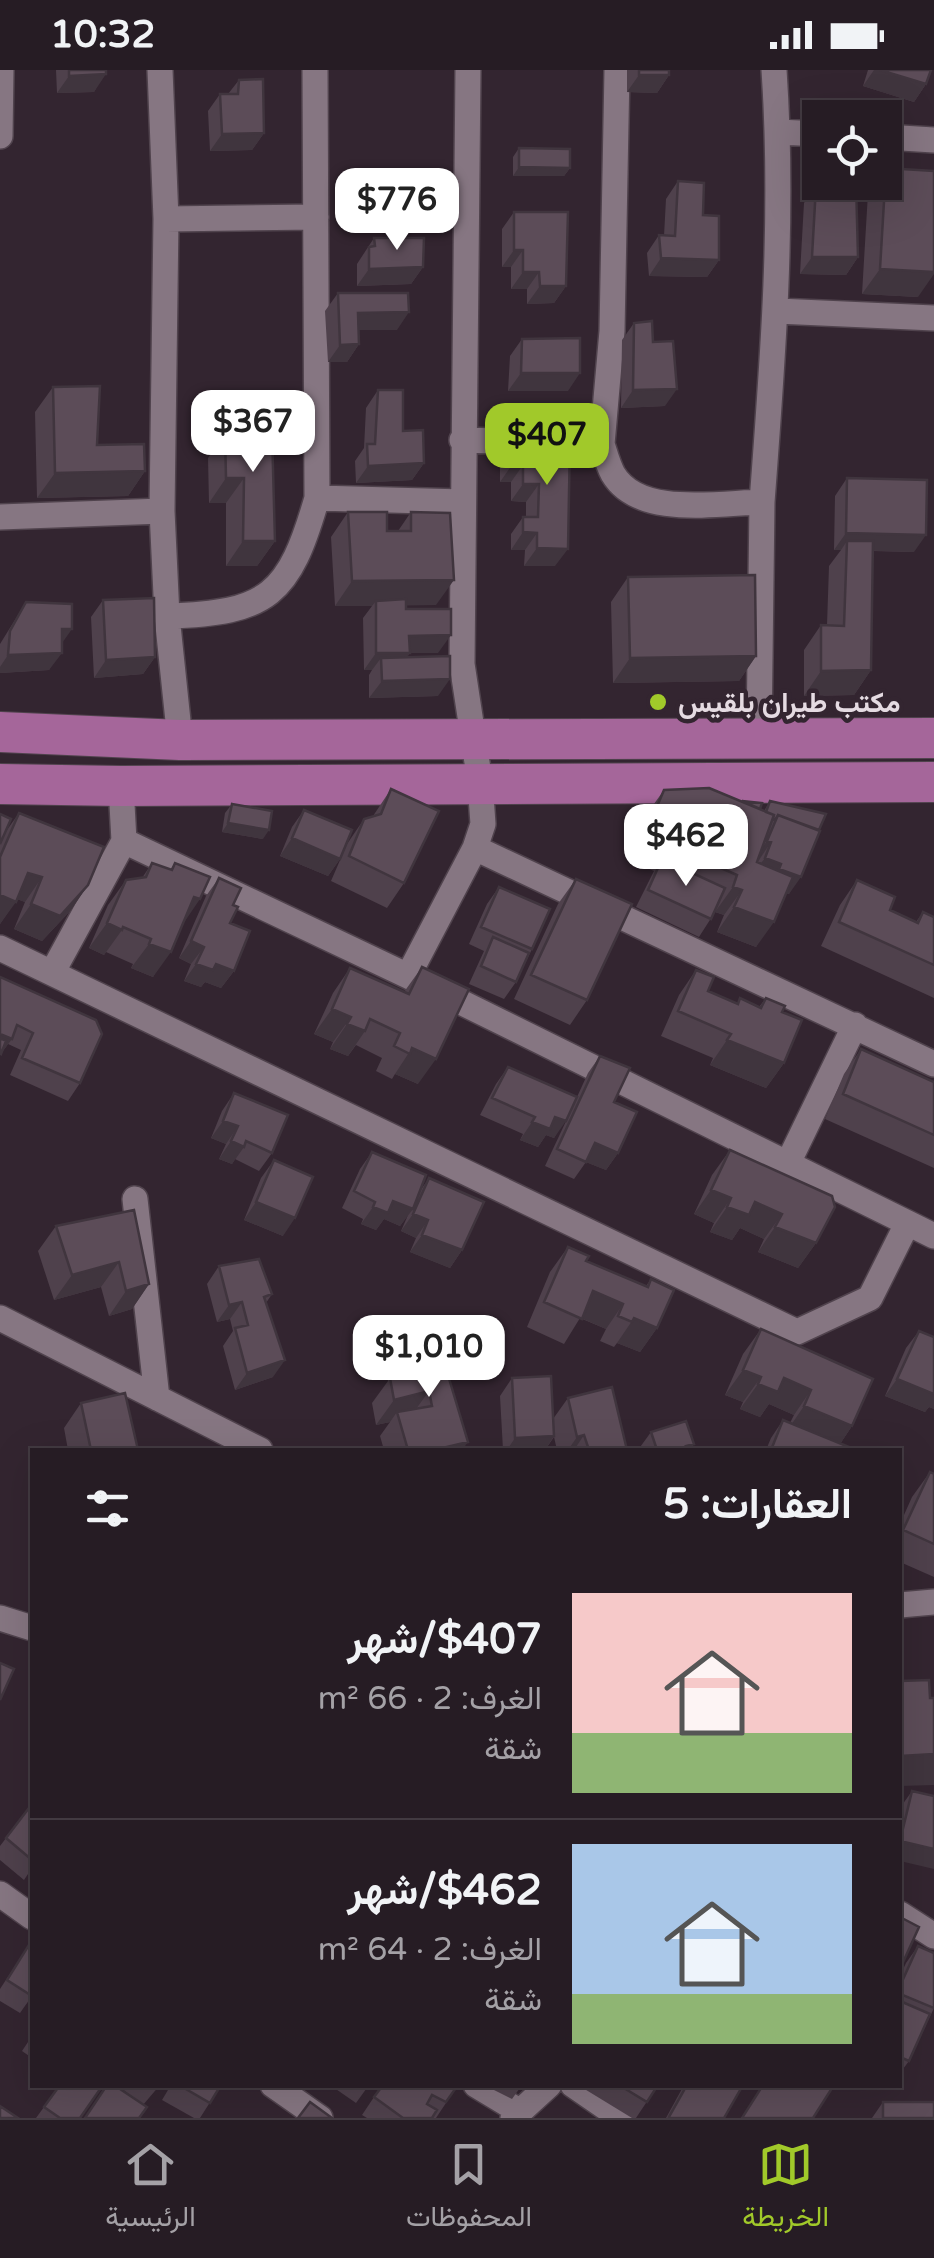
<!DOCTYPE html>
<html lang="ar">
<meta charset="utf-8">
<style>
body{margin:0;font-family:"Varela Round",Vazirmatn,sans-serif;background:#322931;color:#f1f3f6;direction:rtl;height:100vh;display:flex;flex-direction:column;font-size:38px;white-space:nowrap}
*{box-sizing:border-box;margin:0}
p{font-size:32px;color:#a4a1a6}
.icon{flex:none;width:55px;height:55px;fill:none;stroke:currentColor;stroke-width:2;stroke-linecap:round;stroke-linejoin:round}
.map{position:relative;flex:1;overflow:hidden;direction:ltr}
.sheet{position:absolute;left:30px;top:1378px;width:872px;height:640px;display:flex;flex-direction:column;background:#261c24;border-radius:0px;box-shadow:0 10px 40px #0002,0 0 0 2px #423a41;direction:rtl}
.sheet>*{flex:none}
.controls{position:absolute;left:802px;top:30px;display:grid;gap:20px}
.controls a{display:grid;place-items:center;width:100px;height:100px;border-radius:0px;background:#261c24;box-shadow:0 10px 40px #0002,0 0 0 2px #423a41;font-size:50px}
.price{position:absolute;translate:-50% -85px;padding:0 22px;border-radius:20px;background:#fff;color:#222;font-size:32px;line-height:65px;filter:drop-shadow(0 2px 5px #0008)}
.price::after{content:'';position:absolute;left:50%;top:60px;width:30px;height:22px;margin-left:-15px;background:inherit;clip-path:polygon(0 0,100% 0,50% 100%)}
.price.current{background:#a1c92a;color:#111}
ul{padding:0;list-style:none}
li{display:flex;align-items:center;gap:30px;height:250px;padding:0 50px}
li+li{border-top:2px solid #423a41}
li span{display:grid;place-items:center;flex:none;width:280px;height:200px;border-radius:0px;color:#555}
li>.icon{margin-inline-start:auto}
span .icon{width:120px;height:120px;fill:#fffc;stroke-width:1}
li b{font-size:42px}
h2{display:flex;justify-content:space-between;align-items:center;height:120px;padding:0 50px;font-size:42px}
.status{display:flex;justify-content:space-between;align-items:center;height:70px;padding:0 50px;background:#261c24;direction:ltr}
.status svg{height:28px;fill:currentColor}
.tabs{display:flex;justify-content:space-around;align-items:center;height:140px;border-top:2px solid #423a41;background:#261c24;font-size:28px;color:#a4a1a6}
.tabs a{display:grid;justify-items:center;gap:5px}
.tabs .current{color:#a1c92a}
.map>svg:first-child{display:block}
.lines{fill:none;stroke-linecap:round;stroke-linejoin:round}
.minor-casing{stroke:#50434d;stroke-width:28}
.primary-casing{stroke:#50434d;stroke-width:42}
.minor{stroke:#867682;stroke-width:25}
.primary{stroke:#a5669a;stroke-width:40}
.wall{fill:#4f414c}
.shaded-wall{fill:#40353e}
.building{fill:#5c4c58;stroke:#40353e;stroke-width:2.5}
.poi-dot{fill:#a1c92a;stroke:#332530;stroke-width:4}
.labels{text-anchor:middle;stroke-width:9;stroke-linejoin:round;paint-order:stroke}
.poi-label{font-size:28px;font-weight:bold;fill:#e5dbe2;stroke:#332530;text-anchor:start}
</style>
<div class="status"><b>10:32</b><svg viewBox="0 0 49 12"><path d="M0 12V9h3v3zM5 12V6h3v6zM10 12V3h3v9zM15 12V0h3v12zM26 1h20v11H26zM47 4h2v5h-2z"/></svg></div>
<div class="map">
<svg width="934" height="2048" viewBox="0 0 934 2048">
<rect width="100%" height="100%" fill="#332530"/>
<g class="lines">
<g class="minor-casing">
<path id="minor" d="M160,0L166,149L162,441L167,546L180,670
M778,62L820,64
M0,66L1,0
M885,67L934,70
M166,149L316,147
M777,241L934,248
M462,370L602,374C605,383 608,395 613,404C639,448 718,433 762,432C773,288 784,145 774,0
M602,374L612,261L617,0
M317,428L463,432
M0,447L162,441
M167,546C269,543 289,525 317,428L315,0
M759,667L762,432
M121,716L124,771L408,906L934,1166
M475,778L934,994
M0,878L797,1262L870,1228L907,1154
M52,903L124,771
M408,906L475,778L483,754L480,712L462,594L468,0
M787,1095L855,955
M135,1129L157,1328
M0,1248L260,1380
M900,1535L934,1532
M0,1548L32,1558
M0,1824L32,1847
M900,1844L934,1866
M273,2015L320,2048
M476,2015L519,2041
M573,2015L621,2048
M513,2048L549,2015"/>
</g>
<g class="primary-casing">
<path id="primary" d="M0,662L180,670L934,668
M0,714L121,716L934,712"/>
</g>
<use href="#minor" class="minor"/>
<use href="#primary" class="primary"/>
</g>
<path class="wall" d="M56,0H106L94,22L57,23Z
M627,0H669V5L657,23L627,22Z
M868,0H931L926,14L914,32L863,16Z
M239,10L264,63L252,80L210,81L208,41L220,24H228Z
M519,78L570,98L564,106H513V87Z
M678,111L719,190L707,207L649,206L647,183L659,165L664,166L666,129Z
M832,112H856L858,187L846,205L800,204L804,133L816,116L829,117Z
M876,112H885L918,227L862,224L868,123Z
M514,142L566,216L554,233L527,234V219H511V197H502V159Z
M374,168L423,197L411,214L357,216V194Z
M338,223L397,260H359V274L347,292H328L325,241Z
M634,253L653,272L665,336L621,338L622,270Z
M522,269L568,321H508L510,286Z
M53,317L97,375L145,401L128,426L37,428L35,342Z
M378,320L424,393L412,410L356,413L355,391L364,378L366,338Z
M234,342L257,361L275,471L257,496H226V433H209L208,388L216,376V367Z
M513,368L570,370L555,496H524L525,480H511V464L523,447H526V432L511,431V412H500V385Z
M847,408L914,482L873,481L871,600L854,625L804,626V580L821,555H827L829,496L841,480H834L835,426Z
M348,442L387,461H398L411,442L436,535H406V539L438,583H410L407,587L438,626L369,628V605L372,600H364L363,548L372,536H335L331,467Z
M628,507L756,586L739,611L613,613L611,532Z
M103,530L155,587L143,604L94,608L91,547Z
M26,532L62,574L49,600L0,603V574Z
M391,719L404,813L387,838L331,811L347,774L364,749L373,746Z
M664,720L764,741L770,731L826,744L789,824L786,823L756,877L717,862L724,845L715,842L699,867L636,837L654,801L627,790L646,745Z
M232,734L263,769L222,762L225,743Z
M304,740L340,789L328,806L280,786L292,757Z
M19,743L88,815L71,840L42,871L14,859L25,832L17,829L0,854V744L4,764Z
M152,793L170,800L175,793L182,854L153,907L131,898L133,894L106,882L104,885L89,878L108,835L126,810L142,808Z
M219,808L233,835L230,853L234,901L221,918L205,912L201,917L184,911L191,894L179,888L206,826Z
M576,809L587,930L570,955L514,929L558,834Z
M857,810L890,840L916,852L923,842L934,847V928L821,876L840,835Z
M499,817L532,879L516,912L504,929L469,914L484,881L469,874L487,834Z
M422,897L418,1014L395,1004L392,1009L376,1001L382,988L356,975L348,986L330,979L333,972L314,964L333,923L350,898L404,922Z
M696,900L708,921L737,934L740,928L759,937L766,928L784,993L766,1018L710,995L713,988L661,966L679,925Z
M0,907L80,1013L68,1031L10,1005L21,980L8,974L0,985Z
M861,979L934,1012V1098L825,1049L844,1004Z
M600,986L614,1032L618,1083L606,1100L586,1092L574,1109L545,1096L575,1032L554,1068L546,1065L538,1077L520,1070L523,1064L480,1045L496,1014L508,997L577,1027L588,1003Z
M234,1023L272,1083L259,1101L235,1089L232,1094L219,1089L226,1074L211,1068L222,1041Z
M730,1080L816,1173L798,1198L758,1182L764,1169L740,1158L732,1170L710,1162L714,1153L694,1144L712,1105Z
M372,1082L420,1121L429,1108L462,1180L450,1198L410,1182L416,1168L401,1161L408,1145L400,1156L384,1149L376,1160L361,1154L363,1149L342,1138L360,1099Z
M274,1090L283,1166L244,1150L261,1108Z
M134,1140L149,1214L132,1239L109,1246L101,1217L54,1230L38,1181L56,1156Z
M568,1177L586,1191L646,1216L651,1209L657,1258L640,1282L617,1273L614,1277L600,1271L606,1259L580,1248L564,1274L527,1257L550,1202Z
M219,1196L272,1224L266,1233L273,1307L235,1320L223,1276L233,1261L230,1249L217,1252L207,1214Z
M761,1259L852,1356L840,1374L848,1380H766L771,1368L783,1350L790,1353L794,1345L769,1334L760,1347L740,1339L743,1332L725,1325L743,1284Z
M919,1261L934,1267V1339L929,1337L925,1342L885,1326L906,1278Z
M402,1277L462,1380H384L380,1366L390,1352L376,1355L372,1333L388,1311L385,1302Z
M512,1308L553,1349L568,1328L627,1380H557L554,1367L545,1380H503L500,1326Z
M81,1333L138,1380H68L64,1358Z
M651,1362L694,1374L690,1380H638Z
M930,1402L934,1404V1507L900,1492V1454L912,1427Z
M912,1721L900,1791V1738Z
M32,1734V1798L24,1810L0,1790V1776Z
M32,1870V1926L20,1943L0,1931V1919Z
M918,1876L934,1938L909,1991L900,2003V1906L906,1893Z
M32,1966V1988L22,1981Z
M60,2015L80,2048H36Z
M117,2015H160L143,2035Z
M171,2015H221L200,2048H194L162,2030Z
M330,2015H369L356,2033Z
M382,2015H458L436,2048H367L362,2045Z
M484,2015H522L512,2029Z
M578,2015H658L636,2048H632Z
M684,2015H743L724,2048H666Z
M883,2032L934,2048H872Z"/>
<path class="shaded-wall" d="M874,0H880L926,14L914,32L863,16Z
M106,4L94,22L57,23L69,6Z
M639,5H669L657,23L627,22Z
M264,63L252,80L210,81L222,64Z
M519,97L570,98L564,106H513Z
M514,180H523L511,197H502Z
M812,187H858L846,205L800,204Z
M661,188L719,190L707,207L649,206Z
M423,197L411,214L357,216L369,199Z
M880,199L934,202V204L918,227L862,224Z
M523,202H539L527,219H511Z
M540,216H566L554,233L527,234Z
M409,242L397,260H346L358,243Z
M359,274L347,292H328L340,275Z
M521,303H580L568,321H508Z
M677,319L665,336L621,338L633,320Z
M424,393L412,410L356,413L368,396Z
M512,395H523L511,412H500Z
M145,401L128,426L37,428L55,403Z
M226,408H244L226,433H209Z
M523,414H539L526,432L511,431Z
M523,462L537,463L525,480H511Z
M846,463L926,465L914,482L847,480V471L841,480H834Z
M243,471H275L257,496H226Z
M537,478L568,479L555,496H524Z
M454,510L436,535L376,536V531L372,536H335L352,511Z
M62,559H72L60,576Z
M451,565L438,583H410L398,600L381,588L372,600H364L376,583L409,566Z
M62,583L49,600L0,603V597L8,585Z
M756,586L739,611L613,613L630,588Z
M155,587L143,604L94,608L106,590Z
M871,600L854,625L804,626L821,601Z
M450,609L438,626L369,628L382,611Z
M228,753L269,760L263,769L222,762Z
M292,768L340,789L328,806L280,786Z
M767,771L771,772L759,790L755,788Z
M765,788L781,794L769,812L752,805Z
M779,799L801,807L789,824L767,816Z
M28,803L42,807L25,832L11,827Z
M88,815L71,840L42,871L14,859L31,834Z
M733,817L742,820L724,845L715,842Z
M0,825L16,832L0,854Z
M194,827L200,829L183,854Z
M734,837L774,852L756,877L717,862Z
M107,853L122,860L104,885L89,878Z
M191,871L204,877L191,894L179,888Z
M149,874L171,882L153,907L131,898Z
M196,894H216L234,901L221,918L205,912L201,917L184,911Z
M332,939L351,947L333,972L314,964Z
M347,954L365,961L348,986L330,979Z
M0,964L12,969L0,985Z
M727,970L784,993L766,1018L710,995Z
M412,978L436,989L418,1014L395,1004Z
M555,1047L566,1051L554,1068L546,1065L538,1077L520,1070L532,1052Z
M223,1051L238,1056L226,1074L211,1068Z
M231,1071L244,1077L232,1094L219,1089Z
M595,1073L618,1083L606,1100L583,1091Z
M711,1120L731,1128L714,1153L694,1144Z
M393,1131L413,1139L400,1156L384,1149L376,1160L361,1154L373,1137Z
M256,1132L295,1148L283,1166L244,1150Z
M755,1132L782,1144L764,1169L740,1158L732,1170L710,1162L727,1137Z
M413,1144L428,1150L416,1168L401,1161Z
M775,1157L816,1173L798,1198L758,1182Z
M422,1165L462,1180L450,1198L410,1182Z
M119,1192L101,1217L54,1230L72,1205Z
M149,1214L132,1239L109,1246L126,1221Z
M593,1221L623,1234L606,1259L576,1246Z
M242,1232L230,1249L217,1252L229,1235Z
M634,1248L657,1258L640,1282L617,1273Z
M285,1290L273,1307L235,1320L247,1303Z
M743,1300L761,1307L743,1332L725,1325Z
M784,1308L811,1320L794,1345L769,1334L760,1347L740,1339L758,1314Z
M897,1309L934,1324V1339L929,1337L925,1342L885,1326Z
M429,1321L411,1346L397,1342L390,1352L376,1355L394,1330Z
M804,1336L852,1356L836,1380L787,1361Z
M584,1365L574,1380H568L577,1367Z
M554,1366L545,1380H507L515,1368Z
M468,1372L462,1380H434Z
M934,1684V1715L900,1716V1686Z
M900,1771L934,1779V1799L900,1791Z"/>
<path class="building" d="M69,0H106V4L69,6Z
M639,0H669V5H639Z
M880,0H931L926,14Z
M263,9L264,63L222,64L220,24H238L239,10Z
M519,78L570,79V98L519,97Z
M886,98L934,101V202L880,199Z
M678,111L704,113L703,145L719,146V190L661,188L659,165L675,166Z
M835,112H856L858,187H812L816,116L835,118Z
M514,142H568L566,216H540L539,202H523V180H514Z
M374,168H424L423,197L369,199V177L375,176Z
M338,223H408L409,242L358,243L359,274L340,275Z
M652,251L653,272L673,271L677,319L633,320L634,253Z
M580,268V303H521L522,269Z
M100,316L97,375L144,374L145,401L55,403L53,317Z
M378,320H403V361L423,360L424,393L368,396L367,374H375Z
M257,341V361L272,362L275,471H243L244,408H226L225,363H234V342Z
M513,368L570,370L568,479L537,478V463L523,462V447H538L539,414H523V395H512Z
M847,408L927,410L926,465L846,463Z
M348,442H387V461H411V442L450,443L454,510L352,511Z
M847,471H873L871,600L821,601V555L844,556Z
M755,505L756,586L630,588L628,507Z
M154,528L155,587L106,590L103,530Z
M406,529V539H451V565L409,566L410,583H376V531Z
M26,532L72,534V559H62V583L8,585L10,561Z
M450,586V609L382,611L381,588Z
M709,718L774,745L757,792L793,807L774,852L734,837L742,820L733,817L737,805L645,765L664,720Z
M391,719L439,741L404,813L349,786L364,749L381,744Z
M742,731L762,733L760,739Z
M770,731L826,744L819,760L778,745L775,750L773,749L774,745L766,742Z
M232,734L272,741L269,760L228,753Z
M304,740L352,760L340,789L292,768Z
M19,743L104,777L88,815L60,846L31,834L42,807L28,803L16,832L0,825V787Z
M0,744L11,749L0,774Z
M778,745L820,761L801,807L779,799L781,794L765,788L771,772L767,771Z
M662,789L725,818L711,849L648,820Z
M152,793L172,800L175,793L210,807L200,829L194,827L171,882L149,874L151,869L123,857L122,860L107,853L126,810L146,807Z
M219,808L241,818L233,835L238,837L230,853L250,861L234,901L216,894L213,900L196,894L204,877L191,871Z
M576,809L632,834L587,930L531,905Z
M857,810L895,827L890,840L918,853L923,842L934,847V895L839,852Z
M499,817L550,839L532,879L481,857Z
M493,867L529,883L516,912L481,896Z
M422,897L469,919L436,989L412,978L410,984L394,976L400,963L370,949L365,961L347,954L351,947L332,939L350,898L409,924Z
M696,900L714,907L708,921L738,934L740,928L761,938L766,928L785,936L782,942L802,950L784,993L727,970L731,964L678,941Z
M0,907L96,950L102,964L80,1013L22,988L33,963L17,955L12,969L0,964Z
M0,968L6,971L1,984L0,983Z
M861,979L934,1012V1065L843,1024Z
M600,986L630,998L614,1032L637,1042L618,1083L595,1073L586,1092L557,1079Z
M508,997L577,1027L566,1051L555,1047L550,1059L532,1052L535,1047L492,1028Z
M234,1023L288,1045L272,1083L246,1071L244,1077L231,1071L238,1056L223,1051Z
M730,1080L832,1126L835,1137L816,1173L775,1157L782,1144L755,1132L749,1145L727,1137L731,1128L711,1120Z
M372,1082L426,1105L413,1139L393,1131L388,1143L373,1137L375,1132L354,1121Z
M274,1090L313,1107L295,1148L256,1132Z
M429,1108L484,1132L462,1180L422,1165L428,1150L413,1144Z
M134,1140L149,1214L126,1221L119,1192L72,1205L56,1156Z
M568,1177L589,1186L586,1191L648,1217L651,1209L674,1220L657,1258L634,1248L632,1252L618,1246L623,1234L593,1221L582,1249L544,1232Z
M259,1189L272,1224L264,1227L285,1290L247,1303L235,1258L248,1255L242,1232L229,1235L219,1196Z
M761,1259L873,1309L852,1356L804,1336L811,1320L784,1308L778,1322L758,1314L761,1307L743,1300Z
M919,1261L934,1267V1324L897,1309Z
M436,1265L468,1372L434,1380H408L397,1342L432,1336L429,1321L394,1330L390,1308L411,1303L402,1277Z
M551,1306L554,1366L515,1368L512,1308Z
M612,1317L627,1380H589L584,1365L577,1367L568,1328Z
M125,1323L138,1380H91L81,1333Z
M783,1350L849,1377L848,1380H771Z
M686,1351L694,1374L686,1376L688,1380H657L651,1362Z
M930,1402L934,1404V1474L903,1460Z
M0,1593L14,1599L0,1630Z
M929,1610L930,1628H934V1684L900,1686V1611Z
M912,1721L934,1726V1779L900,1771Z
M32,1734V1790L6,1768Z
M900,1847L919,1857L900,1899Z
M32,1870V1926L7,1910Z
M918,1876L934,1883V1938L900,1924V1916Z
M900,1931L930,1944L909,1991L900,1987Z
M60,2015H103L80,2048H60L44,2037Z
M107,2015H114L147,2037L139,2048H85Z
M179,2015H221L210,2033Z
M383,2015H458L446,2032L432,2025L427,2034L437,2040L432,2048H403L374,2027Z
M619,2015H658L647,2032Z
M687,2015H743L724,2048H671L669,2047Z
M763,2015H834L813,2048H742Z
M310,2032L332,2048H298Z
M883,2032H934V2048H883Z
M0,2036L18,2048H0Z"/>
<circle class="poi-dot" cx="658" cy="632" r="10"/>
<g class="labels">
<g class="poi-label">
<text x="678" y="642">مكتب طيران بلقيس</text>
</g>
</g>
</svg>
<div class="controls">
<a><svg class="icon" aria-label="locate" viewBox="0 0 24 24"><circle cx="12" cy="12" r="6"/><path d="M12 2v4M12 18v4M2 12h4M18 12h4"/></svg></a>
</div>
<b class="price" style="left:397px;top:183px">$776</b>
<b class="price" style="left:253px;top:405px">$367</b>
<b class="price current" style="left:547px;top:418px">$407</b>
<b class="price" style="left:686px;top:819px">$462</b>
<b class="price" style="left:429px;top:1330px">$1,010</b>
<section class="sheet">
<h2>العقارات: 5<svg class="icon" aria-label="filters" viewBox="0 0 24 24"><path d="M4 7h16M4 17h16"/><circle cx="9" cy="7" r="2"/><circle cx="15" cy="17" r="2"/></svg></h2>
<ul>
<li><span style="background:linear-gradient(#f6c9c9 70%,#8fb573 0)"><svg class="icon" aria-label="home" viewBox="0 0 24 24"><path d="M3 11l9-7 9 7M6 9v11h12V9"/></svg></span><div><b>$407/شهر</b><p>الغرف: 2 · 66 m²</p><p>شقة</p></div></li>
<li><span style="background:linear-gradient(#a9c7e8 75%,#8fb573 0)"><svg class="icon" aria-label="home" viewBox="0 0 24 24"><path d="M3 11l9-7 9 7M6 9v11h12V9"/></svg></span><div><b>$462/شهر</b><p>الغرف: 2 · 64 m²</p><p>شقة</p></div></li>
</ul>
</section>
</div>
<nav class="tabs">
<a class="current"><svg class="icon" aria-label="map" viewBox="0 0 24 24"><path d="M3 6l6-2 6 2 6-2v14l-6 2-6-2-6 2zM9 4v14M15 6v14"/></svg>الخريطة</a>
<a><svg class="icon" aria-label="saved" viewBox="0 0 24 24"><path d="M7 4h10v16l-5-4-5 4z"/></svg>المحفوظات</a>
<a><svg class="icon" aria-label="home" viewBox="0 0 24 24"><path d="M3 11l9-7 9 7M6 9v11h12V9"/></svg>الرئيسية</a>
</nav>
